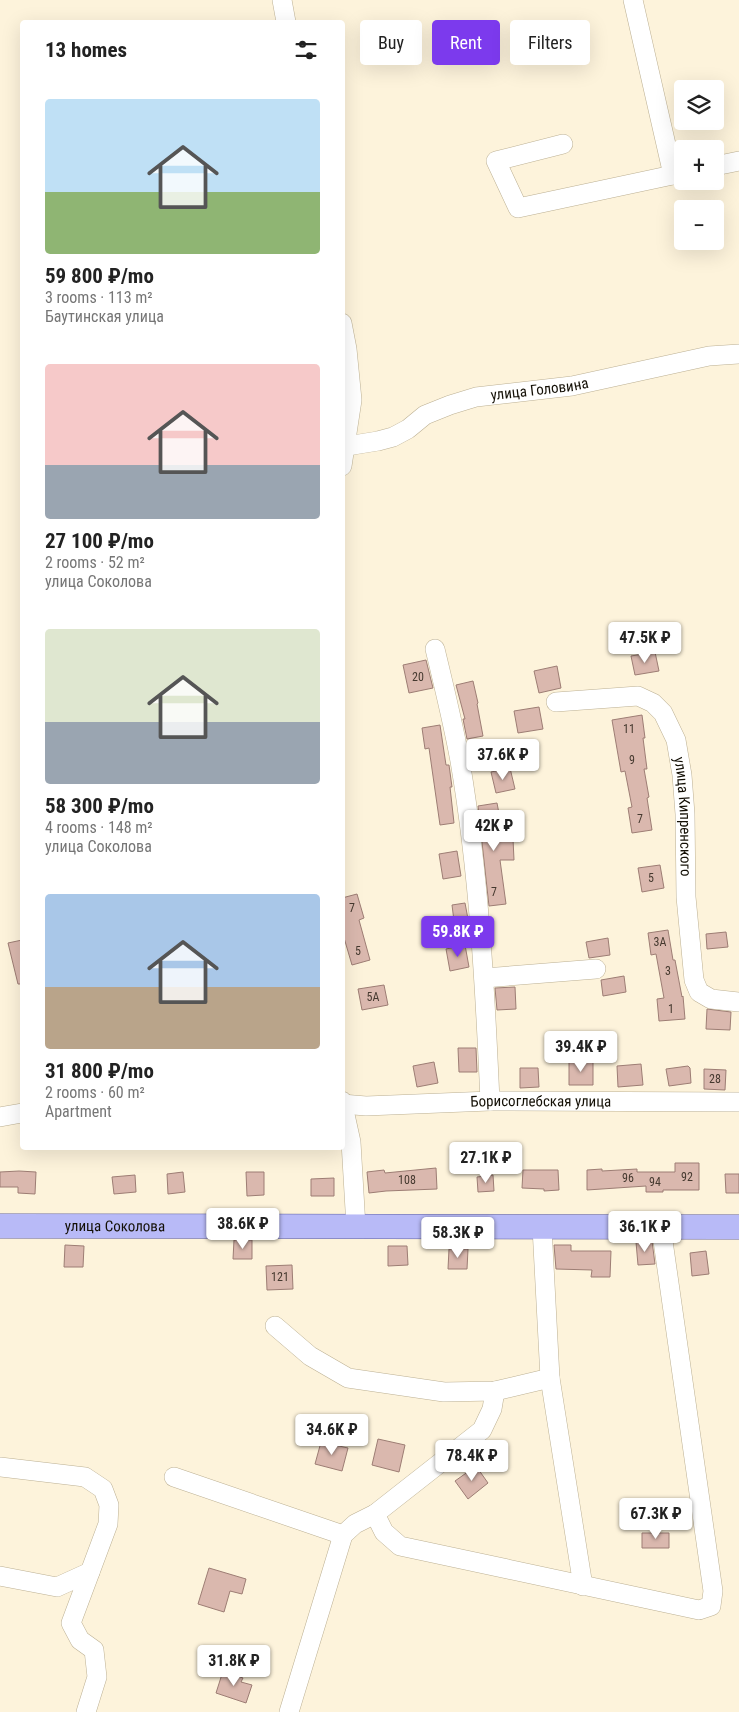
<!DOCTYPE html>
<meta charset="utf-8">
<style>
body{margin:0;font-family:"Roboto Condensed",sans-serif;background:#f6f6f6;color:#222;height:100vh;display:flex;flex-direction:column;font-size:19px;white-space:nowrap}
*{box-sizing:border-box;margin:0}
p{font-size:16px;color:#767676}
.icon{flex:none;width:28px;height:28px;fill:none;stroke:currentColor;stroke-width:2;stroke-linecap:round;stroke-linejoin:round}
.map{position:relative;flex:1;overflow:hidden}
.details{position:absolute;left:20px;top:20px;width:325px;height:1130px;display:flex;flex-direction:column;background:#fff;border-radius:5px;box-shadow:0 5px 20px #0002}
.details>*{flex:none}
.top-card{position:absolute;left:360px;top:20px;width:304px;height:45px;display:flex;gap:10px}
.buttons{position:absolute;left:674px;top:80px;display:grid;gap:10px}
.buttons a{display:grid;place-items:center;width:50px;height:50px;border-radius:5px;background:#fff;box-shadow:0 5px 20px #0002;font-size:25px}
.price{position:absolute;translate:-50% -42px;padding:0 11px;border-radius:5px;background:#fff;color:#222;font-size:16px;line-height:32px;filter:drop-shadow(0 1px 2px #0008)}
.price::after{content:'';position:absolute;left:50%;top:30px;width:15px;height:11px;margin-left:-8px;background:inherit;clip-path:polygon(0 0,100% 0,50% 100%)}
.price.selected{background:#7c3aed;color:#fff}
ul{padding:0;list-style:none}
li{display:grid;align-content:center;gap:10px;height:265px;padding:0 25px}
li span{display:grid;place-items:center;height:155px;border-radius:5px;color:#555}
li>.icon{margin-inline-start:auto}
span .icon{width:90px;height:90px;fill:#fffc;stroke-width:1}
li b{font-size:21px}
h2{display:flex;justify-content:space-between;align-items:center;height:60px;padding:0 25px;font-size:21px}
.tag{padding:0 18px;border-radius:5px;background:#fff;box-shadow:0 5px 20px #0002;font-size:18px;line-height:45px}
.tag.selected{background:#7c3aed;color:#fff}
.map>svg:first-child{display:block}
.building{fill:#dab8ae;stroke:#9d7d74}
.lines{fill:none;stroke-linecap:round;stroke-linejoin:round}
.minor-casing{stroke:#bcb093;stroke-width:20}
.major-casing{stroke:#5f609e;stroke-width:25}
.minor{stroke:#fff;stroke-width:19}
.major{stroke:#b8baf7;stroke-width:24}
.labels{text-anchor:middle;stroke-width:4.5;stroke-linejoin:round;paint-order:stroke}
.number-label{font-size:12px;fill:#45392f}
.street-label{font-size:15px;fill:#130f05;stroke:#fff}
</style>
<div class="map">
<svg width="739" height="1712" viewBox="0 0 739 1712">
<rect width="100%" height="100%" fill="#fdf3db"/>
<path class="building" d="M655,652L659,671L635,675L631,656Z
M426,660L433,688L409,693L403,665Z
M557,666L561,688L539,693L534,671Z
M473,681L478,703L477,704L483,736L467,739L463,719H465L456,685Z
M539,707L543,729L518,733L514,711Z
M642,715L645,738H643L647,769H644L649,797L647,798L652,830L632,833L628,808L632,807L625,771L621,772L612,720Z
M440,725L446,765H449L452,787H450L454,823L440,825L429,748L425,749L422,728Z
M510,768L515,789L496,793L491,772Z
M497,803L504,840L513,839L514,860H500L506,904L489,906L478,806Z
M457,851L461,876L443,879L439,854Z
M660,865L664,888L642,892L638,868Z
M357,894L364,918L359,920L370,960L352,965L342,931V898Z
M465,903L468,919L454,921L452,905Z
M668,930L673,960H675L682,997L683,996L685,1019L659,1021L657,999L664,998L656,954L651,955L648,933Z
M726,932L728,947L707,949L706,934Z
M608,938L610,955L589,958L586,942Z
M22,940V984H18L8,943Z
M465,945L469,967L450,971L446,949Z
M624,976L626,992L603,996L601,980Z
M384,985L388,1005L362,1010L358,989Z
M515,987L516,1009L497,1010L495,988Z
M707,1009L731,1012L730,1030L706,1029Z
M458,1048H476L477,1072H459Z
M569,1061H593V1085H569Z
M434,1062L438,1083L417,1087L413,1066Z
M641,1064L643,1085L618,1087L617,1066Z
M688,1066L690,1068L691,1083L669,1086L666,1069Z
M520,1068H538L539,1087L520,1088Z
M704,1069L726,1070L725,1090L704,1089Z
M675,1163H699V1190H663V1192H646V1186L587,1190V1170L602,1169V1171L637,1169V1172H675Z
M436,1168L437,1189L386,1191L369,1193L367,1172L384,1170L385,1173Z
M523,1170H558L559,1190L544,1191V1189L522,1188Z
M19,1171L36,1172L35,1194L18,1193V1187H0V1172Z
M183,1172L185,1192L168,1194L167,1174Z
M246,1172H264V1195L247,1196Z
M725,1174H739V1193H726Z
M135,1175L136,1192L114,1194L112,1177Z
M493,1175L494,1191L478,1192L477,1177Z
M334,1178V1196H311V1179Z
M234,1240H252V1259H233Z
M652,1241L655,1264L638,1265L636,1242Z
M65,1245L84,1246L83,1267H64Z
M554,1245H571V1251H611L610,1277H591L592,1270L556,1269Z
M388,1246H407L408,1265L388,1266Z
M449,1249H468L467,1269H448Z
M706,1251L709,1274L692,1276L690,1253Z
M292,1265L293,1289L267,1290L266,1266Z
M378,1439L405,1445L399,1472L372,1465Z
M321,1442L348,1448L342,1471L315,1464Z
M476,1466L488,1483L468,1499L455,1481Z
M642,1533H669V1548H642Z
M209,1568L246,1579L242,1594L230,1591L224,1612L198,1604Z
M223,1671L243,1678L241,1682L252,1685L246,1703L216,1693Z"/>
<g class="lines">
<g class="minor-casing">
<g id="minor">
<path d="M282,0L286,22"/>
<path d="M633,0L673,175"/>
<path d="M563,144L496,161L518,208L682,173"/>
<path d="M715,166L739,161"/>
<path d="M342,323L347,349L352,400L342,466"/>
<path id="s1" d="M347,446L378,441L393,437L408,429L425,415L450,405L476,397L572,386L709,356L739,354"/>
<path d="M435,649C444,686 453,723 460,761C479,873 485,988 490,1101"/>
<path id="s2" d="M556,702L638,696L653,703L663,713L676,740L682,775L685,814L686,897L694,980L699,992L711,999L739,1002"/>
<path d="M484,978L596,969"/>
<path d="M342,1101L351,1142L356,1227"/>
<path id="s3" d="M342,1104L366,1106L490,1101L739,1102"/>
<path d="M0,1117L22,1113"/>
<path d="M542,1227L550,1378L583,1586"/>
<path d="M275,1326L310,1356L348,1378L444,1392L495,1391L550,1378"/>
<path d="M0,1467L85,1477L103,1489L109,1505L108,1524L71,1623L80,1640L94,1650L97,1677L86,1712"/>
<path d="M174,1477L343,1535"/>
<path d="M375,1514L384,1532L400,1546L699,1610L711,1606L713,1591L661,1227"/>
<path d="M0,1576L57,1587L90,1572"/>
<path d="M289,1712L343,1535L355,1524L375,1514L482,1430L492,1409L495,1391"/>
</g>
</g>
<g class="major-casing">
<g id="major">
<path id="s4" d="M0,1226L739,1227"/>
</g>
</g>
<use href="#minor" class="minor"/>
<use href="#major" class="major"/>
</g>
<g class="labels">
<g class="number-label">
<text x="418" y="681">20</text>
<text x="629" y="733">11</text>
<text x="632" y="764">9</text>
<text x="640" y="823">7</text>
<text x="651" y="882">5</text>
<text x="494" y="896">7</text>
<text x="352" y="912">7</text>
<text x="660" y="946">3А</text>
<text x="358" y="955">5</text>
<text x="668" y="975">3</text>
<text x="373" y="1001">5А</text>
<text x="671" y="1013">1</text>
<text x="715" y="1083">28</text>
<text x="687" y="1181">92</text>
<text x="628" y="1182">96</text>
<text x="407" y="1184">108</text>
<text x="655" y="1186">94</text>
<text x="280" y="1281">121</text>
</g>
<g class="street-label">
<text dy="5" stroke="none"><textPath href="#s1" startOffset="204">улица Головина</textPath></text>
<text dy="5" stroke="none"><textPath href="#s2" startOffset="220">улица Кипренского</textPath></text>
<text dy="5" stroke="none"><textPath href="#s3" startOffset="199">Борисоглебская улица</textPath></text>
<text dy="5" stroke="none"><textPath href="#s4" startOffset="115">улица Соколова</textPath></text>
</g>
</g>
</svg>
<div class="buttons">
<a><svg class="icon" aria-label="layers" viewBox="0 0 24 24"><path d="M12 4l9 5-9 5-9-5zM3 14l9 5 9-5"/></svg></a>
<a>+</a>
<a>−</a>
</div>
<b class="price" style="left:645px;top:664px">47.5K ₽</b>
<b class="price" style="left:503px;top:781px">37.6K ₽</b>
<b class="price" style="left:494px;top:852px">42K ₽</b>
<b class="price selected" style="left:458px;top:958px">59.8K ₽</b>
<b class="price" style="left:581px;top:1073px">39.4K ₽</b>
<b class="price" style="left:486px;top:1184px">27.1K ₽</b>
<b class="price" style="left:243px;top:1250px">38.6K ₽</b>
<b class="price" style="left:645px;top:1253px">36.1K ₽</b>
<b class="price" style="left:458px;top:1259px">58.3K ₽</b>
<b class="price" style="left:332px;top:1456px">34.6K ₽</b>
<b class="price" style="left:472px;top:1482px">78.4K ₽</b>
<b class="price" style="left:656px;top:1540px">67.3K ₽</b>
<b class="price" style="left:234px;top:1687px">31.8K ₽</b>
<div class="top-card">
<a class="tag">Buy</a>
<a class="tag selected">Rent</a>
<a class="tag">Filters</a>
</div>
<section class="details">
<h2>13 homes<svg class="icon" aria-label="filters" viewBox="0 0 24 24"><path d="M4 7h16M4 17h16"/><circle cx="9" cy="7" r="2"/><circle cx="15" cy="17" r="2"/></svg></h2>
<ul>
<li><span style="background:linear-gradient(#bfe0f5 60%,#8fb573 0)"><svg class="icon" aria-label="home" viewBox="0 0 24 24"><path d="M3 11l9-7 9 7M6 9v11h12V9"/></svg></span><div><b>59 800 ₽/mo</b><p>3 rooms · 113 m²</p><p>Баутинская улица</p></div></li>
<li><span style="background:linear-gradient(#f6c9c9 65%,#9aa5b1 0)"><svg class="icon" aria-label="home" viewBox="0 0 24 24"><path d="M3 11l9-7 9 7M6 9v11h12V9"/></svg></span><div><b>27 100 ₽/mo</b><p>2 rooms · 52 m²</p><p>улица Соколова</p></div></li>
<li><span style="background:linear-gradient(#dfe7d0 60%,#9aa5b1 0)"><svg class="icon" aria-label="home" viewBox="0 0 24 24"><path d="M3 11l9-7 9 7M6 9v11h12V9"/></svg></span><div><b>58 300 ₽/mo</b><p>4 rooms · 148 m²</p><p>улица Соколова</p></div></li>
<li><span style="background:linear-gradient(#a9c7e8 60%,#b9a48a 0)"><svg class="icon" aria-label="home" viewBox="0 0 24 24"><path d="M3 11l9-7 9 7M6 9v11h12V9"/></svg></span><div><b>31 800 ₽/mo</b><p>2 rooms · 60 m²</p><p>Apartment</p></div></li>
</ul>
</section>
</div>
